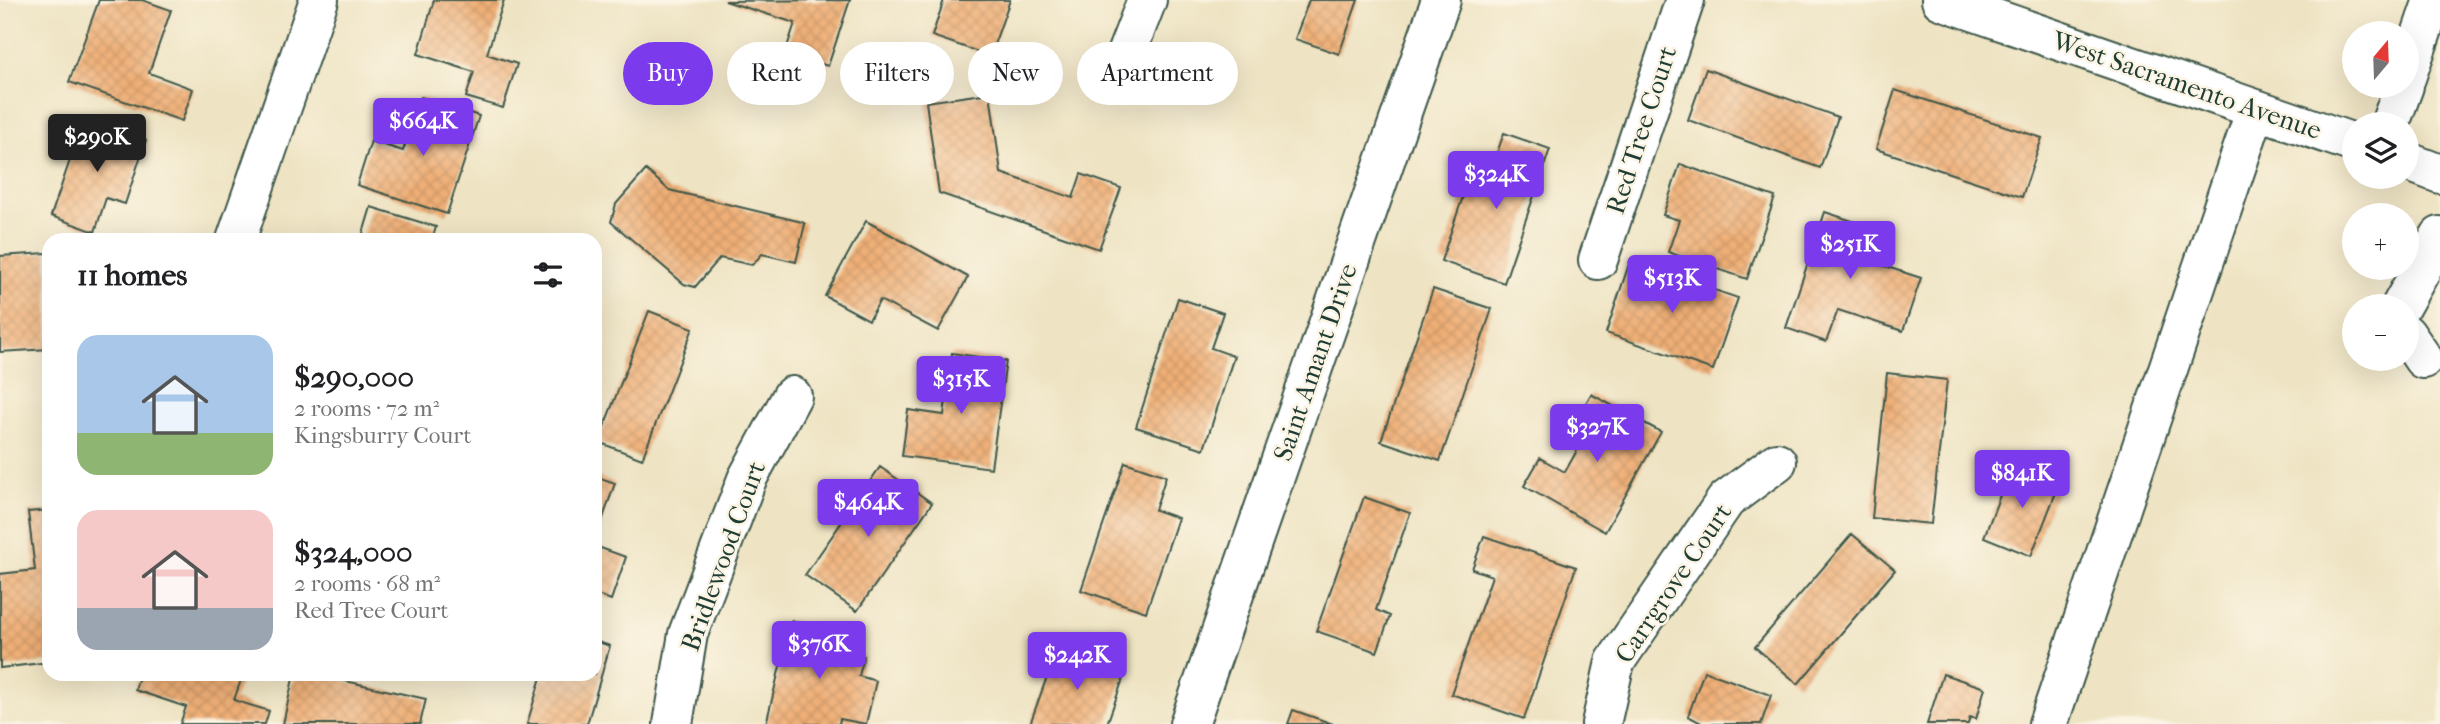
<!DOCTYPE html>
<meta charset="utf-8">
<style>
body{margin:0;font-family:"IM FELL French Canon",serif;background:#f2f2f2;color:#202124;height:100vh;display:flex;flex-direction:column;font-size:26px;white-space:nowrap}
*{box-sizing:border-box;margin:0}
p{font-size:23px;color:#757577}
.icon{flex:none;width:38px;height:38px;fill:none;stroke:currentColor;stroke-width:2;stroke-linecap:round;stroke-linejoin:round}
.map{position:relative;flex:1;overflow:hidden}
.side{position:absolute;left:42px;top:233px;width:560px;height:448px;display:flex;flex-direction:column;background:#fff;border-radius:21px;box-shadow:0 7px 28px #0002}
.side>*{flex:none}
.hud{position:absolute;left:623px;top:42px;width:665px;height:63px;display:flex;gap:14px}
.needle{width:46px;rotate:19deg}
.buttons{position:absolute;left:2342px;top:21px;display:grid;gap:14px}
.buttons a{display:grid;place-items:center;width:77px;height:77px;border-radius:50%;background:#fff;box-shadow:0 7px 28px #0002;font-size:35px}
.price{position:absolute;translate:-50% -60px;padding:0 16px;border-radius:7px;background:#7c3aed;color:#fff;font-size:23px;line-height:46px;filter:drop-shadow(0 2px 4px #0008)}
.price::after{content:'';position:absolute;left:50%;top:42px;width:21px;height:16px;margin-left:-10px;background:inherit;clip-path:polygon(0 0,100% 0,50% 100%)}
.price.on{background:#222;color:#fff}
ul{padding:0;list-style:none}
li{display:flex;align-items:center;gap:21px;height:175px;padding:0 35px}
li span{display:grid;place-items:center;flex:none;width:196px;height:140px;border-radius:21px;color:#555}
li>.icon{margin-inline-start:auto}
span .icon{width:84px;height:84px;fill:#fffc;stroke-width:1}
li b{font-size:30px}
h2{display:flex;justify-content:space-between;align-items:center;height:84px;padding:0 35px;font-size:30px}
.tag{padding:0 24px;border-radius:32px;background:#fff;box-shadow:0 7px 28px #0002;font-size:24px;line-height:63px}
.tag.on{background:#7c3aed;color:#fff}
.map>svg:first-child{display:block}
.building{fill:url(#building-cross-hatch)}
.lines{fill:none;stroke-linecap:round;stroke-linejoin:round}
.minor-casing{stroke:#3e5649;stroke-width:42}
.minor{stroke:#fff;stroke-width:38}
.labels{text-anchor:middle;stroke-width:5;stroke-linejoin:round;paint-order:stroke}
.street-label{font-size:26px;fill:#1f3d34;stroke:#fcf5e5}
</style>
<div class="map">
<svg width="2440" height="724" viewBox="0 0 2440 724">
<defs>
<pattern id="building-cross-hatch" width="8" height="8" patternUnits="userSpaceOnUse" patternTransform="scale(1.75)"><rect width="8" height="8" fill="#efaf76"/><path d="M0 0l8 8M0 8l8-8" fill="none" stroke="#cc9767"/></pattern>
</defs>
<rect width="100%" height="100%" fill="#fcf5e5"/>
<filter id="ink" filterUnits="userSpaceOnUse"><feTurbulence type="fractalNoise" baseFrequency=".0143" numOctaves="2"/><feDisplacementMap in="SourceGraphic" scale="14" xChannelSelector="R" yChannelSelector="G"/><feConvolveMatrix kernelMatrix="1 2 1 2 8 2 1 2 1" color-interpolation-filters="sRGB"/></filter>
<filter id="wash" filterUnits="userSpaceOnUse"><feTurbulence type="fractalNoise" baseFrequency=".00686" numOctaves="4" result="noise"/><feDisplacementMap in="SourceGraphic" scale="28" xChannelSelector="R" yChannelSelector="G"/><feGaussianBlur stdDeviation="1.57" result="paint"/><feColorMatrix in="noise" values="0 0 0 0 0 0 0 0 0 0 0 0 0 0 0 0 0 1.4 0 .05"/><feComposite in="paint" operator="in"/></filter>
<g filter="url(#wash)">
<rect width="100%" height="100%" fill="#eee3c2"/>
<g id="blocks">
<path class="building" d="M99,0H142L171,10L149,73L193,89L182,121L69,82Z
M434,0H504L487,54L517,64L503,108L466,97L474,72L418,54Z
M850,0L828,66L785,53L795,23L725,1Z
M944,0H1010L990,56L932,36Z
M1309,0H1358L1339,54L1295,39Z
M1706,69L1838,117L1820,168L1688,120Z
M1895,90L2042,138L2022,197L1876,149Z
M990,93L1001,173L1073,198L1081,174L1121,188L1099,249L939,193L926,102Z
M421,97L479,116L447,214L357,185L371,141L403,151Z
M84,119L146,140L125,204L106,198L95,232L51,216Z
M1504,133L1550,149L1504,283L1441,261L1470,176L1487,182Z
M1680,164L1775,197L1747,279L1668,252L1679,220L1663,215Z
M646,170L669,190L802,222L805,224L796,262L762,254L752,265L720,258L695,287L684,284L611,222L616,204Z
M371,207L436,227L432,240H361Z
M1825,212L1889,233L1878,264L1921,278L1903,331L1838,310L1826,342L1786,328Z
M866,221L968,277L938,331L880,300L869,320L825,296Z
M47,253L49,349L0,352V256Z
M1630,261L1738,298L1713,370L1606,333Z
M1433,289L1492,309L1440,461L1381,441Z
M1178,298L1223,313L1211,348L1234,356L1204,449L1136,427Z
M649,311L693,328L642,459L598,442Z
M952,353L1006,361L991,468L902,456L908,410L944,415Z
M1887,373L1947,380L1931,524L1872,518Z
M1591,394L1661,432L1605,532L1524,486L1540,458L1565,472L1584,438L1570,431Z
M1125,462L1166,476L1155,510L1178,518L1146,612L1081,590Z
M2012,464L2060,482L2031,556L1984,537Z
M880,467L932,503L857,611L805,575Z
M595,476L615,483L595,541Z
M1364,497L1410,513L1376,610L1390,616L1377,652L1316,631Z
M49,510V662L0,668V574L35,570L28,512Z
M1852,534L1895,570L1798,684L1755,647Z
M1484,536L1576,567L1524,719L1451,694L1492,576L1472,569Z
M595,546L626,557L611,600L595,594Z
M791,621L848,636L844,652L864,656L859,676L876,681L866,724L840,719L839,724H766Z
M595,641L610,646L587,724H527L542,674H595Z
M1057,649L1125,673L1107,724H1030Z
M1704,671L1771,695L1761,724H1703L1688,716Z
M140,674H243L234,700L269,711L265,724H180L186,707L135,690Z
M294,674H342L341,680L426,699L420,724H283Z
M1943,674L1985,688L1976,719L1970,717L1968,724H1927Z
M1293,710L1333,724H1288Z"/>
</g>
</g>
<g filter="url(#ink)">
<use href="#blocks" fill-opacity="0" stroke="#3e5649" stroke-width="2"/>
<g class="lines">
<g class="minor-casing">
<path id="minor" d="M1941,0L2354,143
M1119,72L1147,0
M2406,78L2433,0
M2390,124L2404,86
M2406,161L2440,174
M236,240L319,0
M1598,260L1685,0
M2401,306L2440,236
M2406,334L2423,359
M673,724L688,634L747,479L792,396
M1189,724L1441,0
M1601,724L1615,662L1726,500L1777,462
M2048,724L2256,109"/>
</g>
<use href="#minor" class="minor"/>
</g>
</g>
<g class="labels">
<g class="street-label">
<text transform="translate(2187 85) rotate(19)" y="9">West Sacramento Avenue</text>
<text transform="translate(1641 130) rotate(-72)" y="9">Red Tree Court</text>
<text transform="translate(1315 362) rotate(-71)" y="9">Saint Amant Drive</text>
<text transform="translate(723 556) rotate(-70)" y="9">Bridlewood Court</text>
<text transform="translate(1673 583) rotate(-56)" y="9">Carrgrove Court</text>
</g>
</g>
</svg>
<div class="buttons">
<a><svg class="needle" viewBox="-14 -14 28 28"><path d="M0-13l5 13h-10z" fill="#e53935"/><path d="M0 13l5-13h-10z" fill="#757577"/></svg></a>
<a><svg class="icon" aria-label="layers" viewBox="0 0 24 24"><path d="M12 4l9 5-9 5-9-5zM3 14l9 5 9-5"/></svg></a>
<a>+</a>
<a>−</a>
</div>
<b class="price" style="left:423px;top:158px">$664K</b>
<b class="price on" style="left:97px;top:174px">$290K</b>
<b class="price" style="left:1496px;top:211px">$324K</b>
<b class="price" style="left:1850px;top:281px">$251K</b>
<b class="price" style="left:1672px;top:315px">$513K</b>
<b class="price" style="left:961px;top:416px">$315K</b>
<b class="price" style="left:1597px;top:464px">$327K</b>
<b class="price" style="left:2022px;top:510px">$841K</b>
<b class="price" style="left:868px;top:539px">$464K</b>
<b class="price" style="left:819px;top:681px">$376K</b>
<b class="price" style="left:1077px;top:692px">$242K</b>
<div class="hud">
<a class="tag on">Buy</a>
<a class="tag">Rent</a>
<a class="tag">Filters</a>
<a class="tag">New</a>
<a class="tag">Apartment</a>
</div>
<section class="side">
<h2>11 homes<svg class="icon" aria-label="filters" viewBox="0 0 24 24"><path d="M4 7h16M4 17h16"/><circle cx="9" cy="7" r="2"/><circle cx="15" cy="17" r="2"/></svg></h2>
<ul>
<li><span style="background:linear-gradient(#a9c7e8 70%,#8fb573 0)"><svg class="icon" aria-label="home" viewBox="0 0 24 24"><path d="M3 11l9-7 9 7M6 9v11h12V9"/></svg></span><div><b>$290,000</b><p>2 rooms · 72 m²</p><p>Kingsburry Court</p></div></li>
<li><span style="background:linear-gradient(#f6c9c9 70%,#9aa5b1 0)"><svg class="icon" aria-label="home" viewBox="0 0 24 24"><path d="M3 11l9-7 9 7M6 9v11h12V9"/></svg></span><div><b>$324,000</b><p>2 rooms · 68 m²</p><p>Red Tree Court</p></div></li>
</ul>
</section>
</div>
